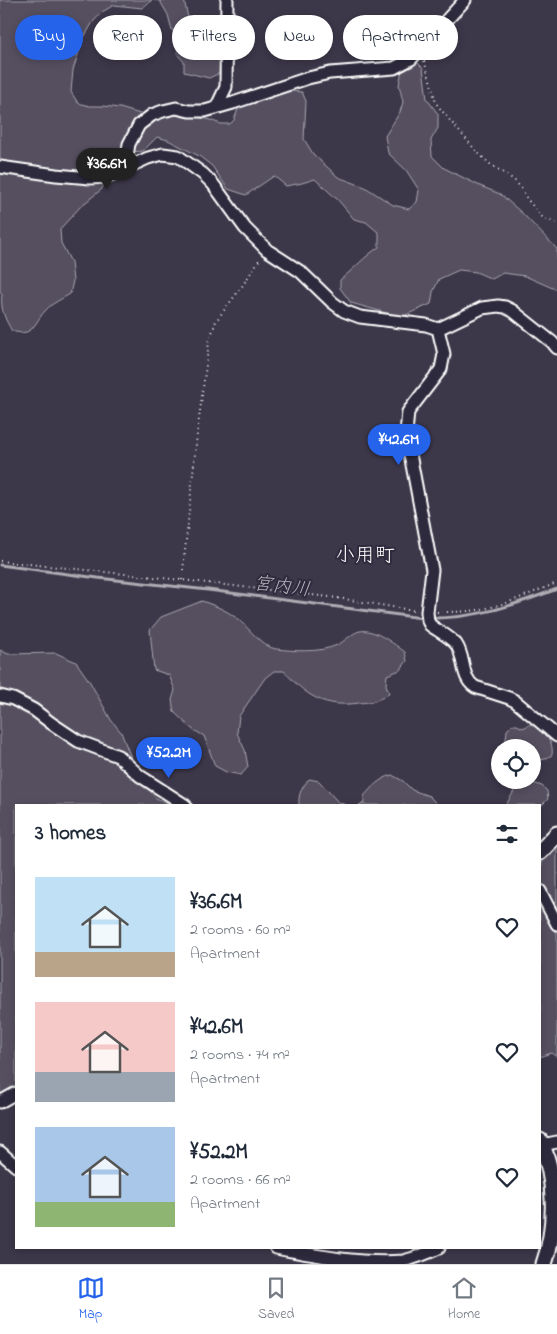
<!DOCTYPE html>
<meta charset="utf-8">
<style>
body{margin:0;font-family:"Indie Flower","Klee One",sans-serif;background:#f2f2f3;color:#1f2937;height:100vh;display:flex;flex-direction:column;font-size:19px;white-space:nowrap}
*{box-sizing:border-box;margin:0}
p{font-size:16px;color:#747a83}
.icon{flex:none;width:28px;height:28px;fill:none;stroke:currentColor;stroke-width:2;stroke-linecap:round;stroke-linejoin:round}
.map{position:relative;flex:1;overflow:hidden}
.panel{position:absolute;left:15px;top:804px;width:526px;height:445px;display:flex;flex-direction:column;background:#fff;border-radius:0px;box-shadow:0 2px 8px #0003}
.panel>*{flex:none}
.top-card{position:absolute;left:15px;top:15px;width:528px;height:45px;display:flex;gap:10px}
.fabs{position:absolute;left:491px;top:739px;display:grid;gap:10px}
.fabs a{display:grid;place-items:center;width:50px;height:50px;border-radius:50%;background:#fff;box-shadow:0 2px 8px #0003;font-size:25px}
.price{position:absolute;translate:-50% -42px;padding:0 11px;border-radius:18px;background:#2563eb;color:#fff;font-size:16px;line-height:32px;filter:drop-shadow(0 1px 2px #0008)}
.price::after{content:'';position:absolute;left:50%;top:30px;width:15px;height:11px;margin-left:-8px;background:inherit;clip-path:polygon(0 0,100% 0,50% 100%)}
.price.current{background:#222;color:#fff}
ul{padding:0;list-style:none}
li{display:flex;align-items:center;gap:15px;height:125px;padding:0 20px}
li span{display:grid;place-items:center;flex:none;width:140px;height:100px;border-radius:0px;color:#555}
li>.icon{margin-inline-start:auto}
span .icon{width:60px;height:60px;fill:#fffc;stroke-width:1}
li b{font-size:21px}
h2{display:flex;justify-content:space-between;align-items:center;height:60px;padding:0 20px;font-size:21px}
.chip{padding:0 18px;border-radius:22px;background:#fff;box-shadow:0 2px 8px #0003;font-size:18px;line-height:45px}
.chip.current{background:#2563eb;color:#fff}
.tab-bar{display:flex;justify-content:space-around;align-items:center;height:70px;border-top:1px solid #e0e1e3;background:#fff;font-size:14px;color:#747a83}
.tab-bar a{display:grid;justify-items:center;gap:2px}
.tab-bar .current{color:#2563eb}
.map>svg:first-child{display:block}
.green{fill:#555060;stroke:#aaa8b0}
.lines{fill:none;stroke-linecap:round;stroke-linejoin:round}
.stream{stroke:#afadb4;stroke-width:3}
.minor-casing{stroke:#fff;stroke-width:15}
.major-casing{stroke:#fff;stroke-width:19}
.path{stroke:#fff;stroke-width:2;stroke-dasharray:1 4;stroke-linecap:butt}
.minor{stroke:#2f2a3d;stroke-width:11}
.major{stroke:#2f2a3d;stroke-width:15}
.labels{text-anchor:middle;stroke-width:4;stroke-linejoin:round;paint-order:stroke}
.water-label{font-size:19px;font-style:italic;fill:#b5b4ba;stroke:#2f2a3d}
.quarter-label{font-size:20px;fill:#fff;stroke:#2f2a3d}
</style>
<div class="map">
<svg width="557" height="1264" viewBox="0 0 557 1264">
<rect width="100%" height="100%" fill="#3c3749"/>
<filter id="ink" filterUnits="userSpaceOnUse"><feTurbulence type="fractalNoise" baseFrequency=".02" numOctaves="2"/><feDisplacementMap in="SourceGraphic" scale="10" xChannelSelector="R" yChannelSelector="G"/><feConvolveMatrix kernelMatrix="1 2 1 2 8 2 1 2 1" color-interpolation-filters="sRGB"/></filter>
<g filter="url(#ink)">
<path class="green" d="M0,0H152L142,8L114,5L102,12L93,22L83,39L73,70L71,92L78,103L90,106H103L120,108L157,119L180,114L207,119L221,124H230L234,120L238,109L247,102L290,91L302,92L306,101L304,139L313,154L338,177L365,187L393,205L409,209L417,202L419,190L406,170L388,153L385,136L400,112L403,102L399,85L402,70L418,63L423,68L427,99L438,114V128L431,140L432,156L444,168L480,186L500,194L523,214L557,249V290L525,276L503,273L492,279L476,272L459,270L439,279L433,292L431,304L401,317L351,303L340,288V280C354,269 365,256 379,247V233L366,222L354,219L338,200L315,179L302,183L286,186L274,176L246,195L228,189L212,166L199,156L168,140L157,137L143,151L132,152L118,157L109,169L102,189L81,206L60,229L61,243L71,262L73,281L70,294C62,299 52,303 46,310C34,322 34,338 12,331C5,319 0,309 2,294L0,291V172L2,162L0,161Z
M154,0H184L194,43L201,56H214L221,64L220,73L209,78L184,72V62L177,54L179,38L172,30L168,15L160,1Z
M202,601C216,606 229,611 240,621C250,629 262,647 276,649C294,651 320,653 337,645C344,642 353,632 360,631C374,628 394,644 405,652L407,661L400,670L387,675L386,685L389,693C379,701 372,702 359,703C325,708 307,697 284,671H274L265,678L239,716L237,733L245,750L248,767L241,775L226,772L215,766L204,736L192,729L174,712L172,700L175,690L169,675L154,670L150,630L161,617Z
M0,650L8,654L56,653L76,662L90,682L111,720L121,732L129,753L138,770L144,784L156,798L172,805H16V1088L0,1098Z
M531,724C544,731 554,740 552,755L545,759L535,761L533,764L532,748H505L507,730L512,725H517L523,728Z
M392,775L403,781L412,790L429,796L438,805H359L364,803V796C373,786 379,779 392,775Z
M309,779L319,781L338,802L346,805H299C298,793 302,788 309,779Z
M514,780H532L533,783L542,786L547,791L548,799L540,807V805H506L517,786Z
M557,842V1057L551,1053L540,1057V872L544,856Z"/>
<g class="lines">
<path class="stream" d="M0,565L98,578L208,590L422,618C471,620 512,606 557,589"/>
<g class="minor-casing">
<path id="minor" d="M216,108L226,87L227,0
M0,167L56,175L90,178L106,177L148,158L163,154L178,156L203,174L213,184L245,228L267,250L301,272L332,302L344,311L360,317L426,325L438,329L482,308L498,306L505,307L513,311L552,342L557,348
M118,172L128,150L129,144L139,125L152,115L163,111L176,108L189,111H205L233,103L308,78L330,73L394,68L411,59L465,0
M438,329L444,354L441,369L408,412L406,433L432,570L427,612L428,621L430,625C438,631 449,636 456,644C466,658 460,677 475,687L509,698L515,701L557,736
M0,696L13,699L34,710L51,723L78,741L118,756L140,776L185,805
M540,891L557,924
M0,1102L16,1093
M542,1145L557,1142
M0,1152L16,1166
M276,1248C317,1256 360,1264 403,1261C415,1258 428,1253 439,1248"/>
</g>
<g class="major-casing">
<path id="major" d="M540,852L557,834
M540,1141C557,1177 557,1227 544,1264"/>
</g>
<path class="path" d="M424,61L429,76L436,103L446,116L478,153L490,164L514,180L522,189L527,199L543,218L557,223
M0,561L182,580L338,598L417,611
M182,580L197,434L209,342L216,321L243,285L261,257
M437,612C452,612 468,612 483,609C509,604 533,592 557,583"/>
<use href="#minor" class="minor"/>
<use href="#major" class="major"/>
</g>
</g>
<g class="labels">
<g class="water-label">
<text transform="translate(282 585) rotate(7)" y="7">宮内川</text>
</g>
<g class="quarter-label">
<text x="365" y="561">小用町</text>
</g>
</g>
</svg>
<div class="fabs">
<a><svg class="icon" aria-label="locate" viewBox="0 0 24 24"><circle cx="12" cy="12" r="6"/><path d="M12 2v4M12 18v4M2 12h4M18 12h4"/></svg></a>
</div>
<b class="price current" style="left:107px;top:190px">¥36.6M</b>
<b class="price" style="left:399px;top:466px">¥42.6M</b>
<b class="price" style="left:169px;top:779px">¥52.2M</b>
<div class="top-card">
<a class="chip current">Buy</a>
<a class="chip">Rent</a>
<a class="chip">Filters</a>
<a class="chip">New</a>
<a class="chip">Apartment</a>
</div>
<section class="panel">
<h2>3 homes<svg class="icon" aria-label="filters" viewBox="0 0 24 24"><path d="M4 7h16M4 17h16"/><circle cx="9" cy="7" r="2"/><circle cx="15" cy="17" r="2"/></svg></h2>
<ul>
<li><span style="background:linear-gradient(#bfe0f5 75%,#b9a48a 0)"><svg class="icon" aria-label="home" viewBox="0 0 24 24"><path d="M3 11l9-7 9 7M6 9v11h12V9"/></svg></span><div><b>¥36.6M</b><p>2 rooms · 60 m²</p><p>Apartment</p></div><svg class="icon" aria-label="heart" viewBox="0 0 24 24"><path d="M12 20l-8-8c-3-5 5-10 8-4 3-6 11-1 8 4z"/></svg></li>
<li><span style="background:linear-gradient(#f6c9c9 70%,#9aa5b1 0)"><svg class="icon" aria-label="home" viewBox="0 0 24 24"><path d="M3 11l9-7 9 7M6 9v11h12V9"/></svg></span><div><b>¥42.6M</b><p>2 rooms · 74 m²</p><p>Apartment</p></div><svg class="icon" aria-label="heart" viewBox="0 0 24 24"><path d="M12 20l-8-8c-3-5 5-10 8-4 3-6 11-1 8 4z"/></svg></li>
<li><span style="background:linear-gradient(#a9c7e8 75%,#8fb573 0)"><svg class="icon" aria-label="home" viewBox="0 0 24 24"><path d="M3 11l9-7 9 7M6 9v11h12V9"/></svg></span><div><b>¥52.2M</b><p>2 rooms · 66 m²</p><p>Apartment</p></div><svg class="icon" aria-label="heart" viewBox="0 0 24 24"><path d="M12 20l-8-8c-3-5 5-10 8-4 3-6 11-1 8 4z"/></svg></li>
</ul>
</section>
</div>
<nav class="tab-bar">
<a class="current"><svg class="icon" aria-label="map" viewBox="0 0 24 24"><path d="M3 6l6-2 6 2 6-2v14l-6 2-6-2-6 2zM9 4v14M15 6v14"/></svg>Map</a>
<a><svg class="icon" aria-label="saved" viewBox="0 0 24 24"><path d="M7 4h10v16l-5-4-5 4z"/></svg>Saved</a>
<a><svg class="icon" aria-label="home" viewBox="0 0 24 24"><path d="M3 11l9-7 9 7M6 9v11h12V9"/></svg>Home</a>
</nav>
